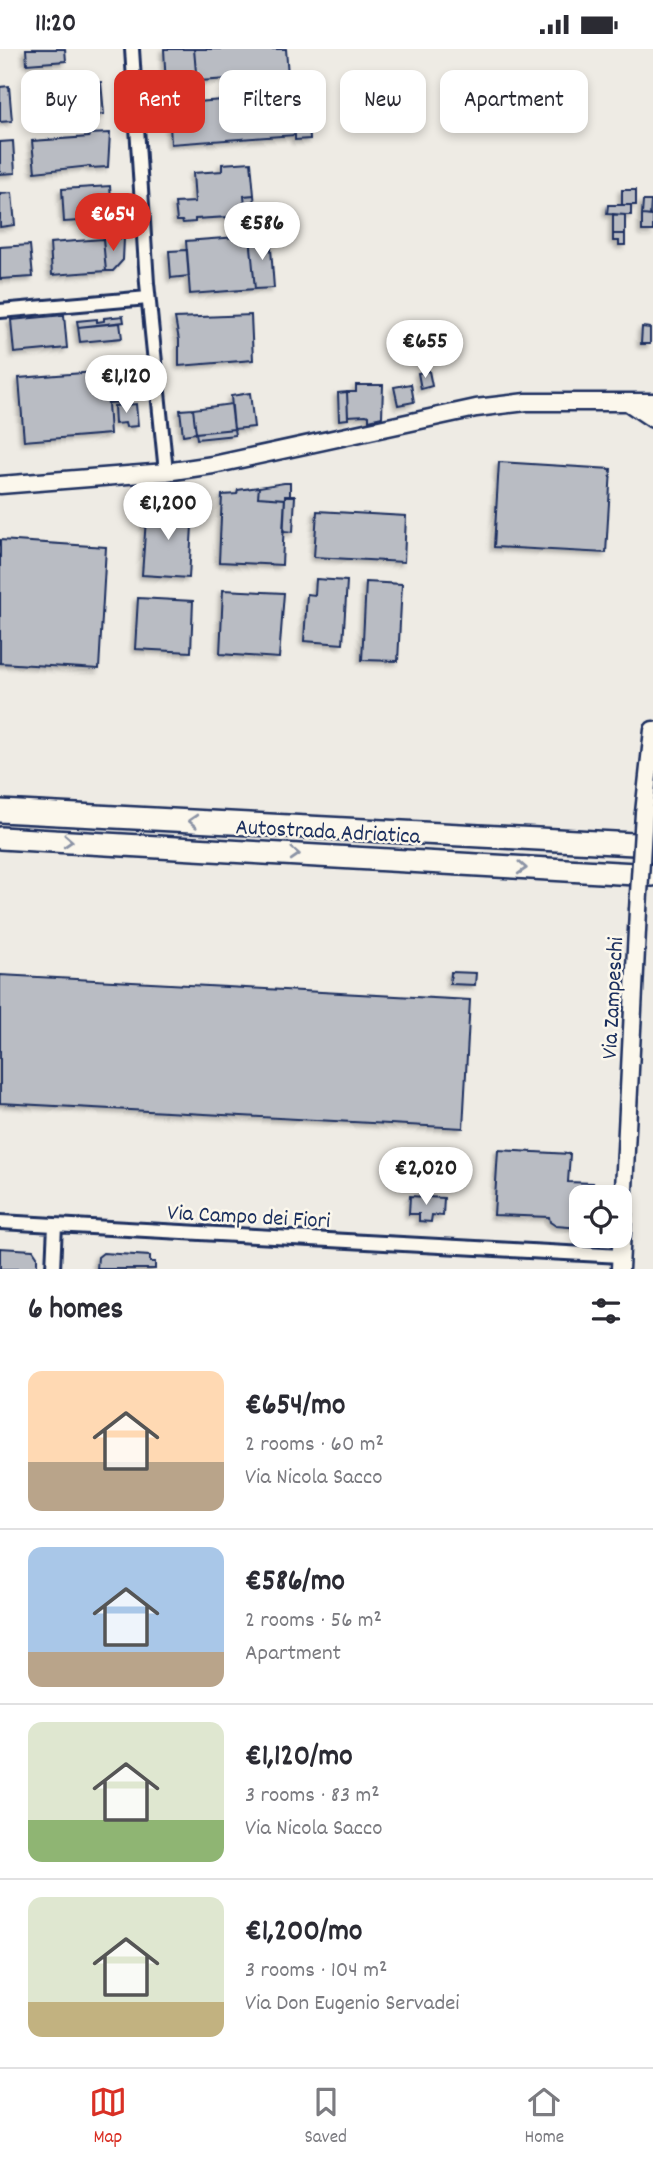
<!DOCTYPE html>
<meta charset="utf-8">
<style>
body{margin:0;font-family:Dekko,sans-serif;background:#f7f7f7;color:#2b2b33;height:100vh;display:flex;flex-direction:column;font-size:26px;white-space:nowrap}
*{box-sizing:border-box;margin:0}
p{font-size:23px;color:#7c7c81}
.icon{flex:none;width:38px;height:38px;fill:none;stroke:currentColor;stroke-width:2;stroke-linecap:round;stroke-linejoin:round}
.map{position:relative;height:1220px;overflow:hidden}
.panel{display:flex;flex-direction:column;background:#fff;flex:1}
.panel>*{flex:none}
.top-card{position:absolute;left:21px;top:21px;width:612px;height:63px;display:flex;gap:14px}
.tools{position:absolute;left:569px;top:1136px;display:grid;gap:14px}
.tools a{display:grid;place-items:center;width:63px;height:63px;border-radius:14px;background:#fff;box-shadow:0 4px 10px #0003;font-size:35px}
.price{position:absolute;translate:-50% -60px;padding:0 16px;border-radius:24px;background:#fff;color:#222;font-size:23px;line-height:46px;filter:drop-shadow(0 2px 4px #0008)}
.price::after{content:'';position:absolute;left:50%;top:42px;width:21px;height:16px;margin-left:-10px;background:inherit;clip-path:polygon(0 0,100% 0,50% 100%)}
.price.current{background:#d93025;color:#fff}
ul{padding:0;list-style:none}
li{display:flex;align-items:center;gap:21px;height:175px;padding:0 28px}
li+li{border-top:2px solid #e1e1e2}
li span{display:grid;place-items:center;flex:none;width:196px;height:140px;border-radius:14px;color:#555}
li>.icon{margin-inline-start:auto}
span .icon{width:84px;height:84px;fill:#fffc;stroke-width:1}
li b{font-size:30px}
h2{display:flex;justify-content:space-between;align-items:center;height:84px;padding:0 28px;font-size:30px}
.tag{padding:0 24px;border-radius:14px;background:#fff;box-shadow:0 4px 10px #0003;font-size:24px;line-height:63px}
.tag.current{background:#d93025;color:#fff}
.status{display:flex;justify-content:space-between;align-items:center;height:49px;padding:0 35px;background:#fff;direction:ltr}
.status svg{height:19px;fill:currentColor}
.menu{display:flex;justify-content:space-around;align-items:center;height:98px;border-top:2px solid #e1e1e2;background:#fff;font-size:19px;color:#7c7c81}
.menu a{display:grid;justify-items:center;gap:4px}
.menu .current{color:#d93025}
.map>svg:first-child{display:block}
.building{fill:#b9bcc3;stroke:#1b2f5e;stroke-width:2;filter:url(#shadow)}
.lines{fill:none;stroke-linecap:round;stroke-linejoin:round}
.street-casing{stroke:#1b2f5e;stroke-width:18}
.secondary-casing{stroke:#1b2f5e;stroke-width:21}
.highway-casing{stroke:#1b2f5e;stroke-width:26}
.street{stroke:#fbf7ec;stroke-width:12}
.secondary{stroke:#fbf7ec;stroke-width:16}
.highway{stroke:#fbf7ec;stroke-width:21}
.secondary-bridge-casing{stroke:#1b2f5e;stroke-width:21;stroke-linecap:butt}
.secondary-bridge{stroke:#fbf7ec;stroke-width:16}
.oneway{stroke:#8b93a5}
.labels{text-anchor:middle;stroke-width:5;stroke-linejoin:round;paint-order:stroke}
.street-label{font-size:23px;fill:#1b2f5e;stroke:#fbf7ec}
</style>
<div class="status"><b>11:20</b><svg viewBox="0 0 49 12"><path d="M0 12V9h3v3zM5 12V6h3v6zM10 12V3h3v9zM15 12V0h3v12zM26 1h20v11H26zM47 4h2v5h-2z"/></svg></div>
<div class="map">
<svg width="653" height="1220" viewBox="0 0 653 1220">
<defs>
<filter id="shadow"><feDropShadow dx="-3" dy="3" stdDeviation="2" flood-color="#0004"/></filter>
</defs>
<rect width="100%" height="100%" fill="#eeebe4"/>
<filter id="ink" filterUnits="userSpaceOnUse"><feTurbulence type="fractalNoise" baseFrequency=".0143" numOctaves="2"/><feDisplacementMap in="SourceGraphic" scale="14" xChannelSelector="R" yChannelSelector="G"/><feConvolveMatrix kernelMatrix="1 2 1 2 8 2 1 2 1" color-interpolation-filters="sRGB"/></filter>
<g filter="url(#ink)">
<path class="building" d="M26,0H65L66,12L27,15Z
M164,0H194L197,35L166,37Z
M194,0H286L288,26L199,32L197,35Z
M101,33L104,65L85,67L83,35Z
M83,35L85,67L31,71L28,39Z
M9,37L12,72L0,73V38Z
M307,41L310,90L295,91V86L171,95L169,55L292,46L291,42Z
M110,84L108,118L90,119V117L35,123L32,92L89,88L88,85Z
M13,92L15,124L0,125V93Z
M251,113L254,146L244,147L246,167L195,170V173L183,174L182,172H177L175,154L195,153L193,124L222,122V115Z
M110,137L113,170L64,173L62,140Z
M622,141H636V156H622Z
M12,144L15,176L0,178V145Z
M254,146L255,156L245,157L244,147Z
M643,152H651L650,167L642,166Z
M608,156H631V166L607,165Z
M613,165L625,166V185H613Z
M642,166L653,167V182H642Z
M613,185H625V196H619V192H613Z
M270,186L274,239L255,240L250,187Z
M250,187L255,240L190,245L186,192Z
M124,189L123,211L113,222H106L103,190Z
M103,190L106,222L52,226L50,194Z
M30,196L33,228L0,230V198Z
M187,201L189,227L171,229L169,202Z
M64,266L67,299L14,304L11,271Z
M251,266L253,311L179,317V291L175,269Z
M123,267L124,273L78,278L77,272L97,270V273L104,272V269Z
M120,274L122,289L80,293L78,278Z
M642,278L650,279V295H641Z
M121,321L124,353L108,354L110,385L24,392L19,329Z
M429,322L432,337L421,340L418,324Z
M411,335L414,353L398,356L394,338Z
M356,336H383L382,368L369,371V367L366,366L348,367L347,343H356Z
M347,343L348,370L339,371L338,344Z
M250,344L254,378L234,380L231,347Z
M136,355L138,377L126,378L125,374L115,375L114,357Z
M231,355L234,380L196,384L193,360Z
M193,360L196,384L183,386L180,361Z
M234,380L235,386L197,390L196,384Z
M499,413L611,420L606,504L494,498Z
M284,434H290V447H285V450L258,448L259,438Z
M259,438L258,448L285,450L282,516L219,513L222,446L237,445L238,441Z
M285,447H295L293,483L283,482Z
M147,456L193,459L189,529L142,526Z
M317,462L406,467L404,513L314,508Z
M0,491L106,498L99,620L0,614Z
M316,530L347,532L343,595L304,592L307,545L315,546Z
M366,533L402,535L398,612L362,611Z
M223,541L284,544L279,609L220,605Z
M138,549L193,552L191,603L135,600Z
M451,923L476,924L475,936L450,935Z
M0,926L470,951L463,1079L0,1054Z
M498,1101L570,1105L568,1133L593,1134L590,1148H581V1179L556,1177L550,1173L549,1168L494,1166Z
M410,1147L444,1149L443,1167L432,1166L431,1173L419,1172V1165H409Z
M0,1199L33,1201L37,1207V1220H0Z
M103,1204L150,1207V1213H155V1220H97L98,1208Z"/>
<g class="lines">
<g class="street-casing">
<path id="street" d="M132,0L147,234L166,423
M0,262L148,249
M0,1173L621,1207
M53,1220L55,1176"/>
</g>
<g class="secondary-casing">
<path id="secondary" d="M629,354L653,370
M0,436L166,423L213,416L476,359L526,353H653
M644,764L653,681
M620,1220L638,861"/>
</g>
<g class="highway-casing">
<path id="highway" d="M0,762L653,796
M0,789L653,826"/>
</g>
<use href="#street" class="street"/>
<use href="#secondary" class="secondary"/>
<use href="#highway" class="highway"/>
<g class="secondary-bridge-casing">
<path id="secondary-bridge" d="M638,861L644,764"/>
</g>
<use href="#secondary-bridge" class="secondary-bridge"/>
</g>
<defs><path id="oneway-chevron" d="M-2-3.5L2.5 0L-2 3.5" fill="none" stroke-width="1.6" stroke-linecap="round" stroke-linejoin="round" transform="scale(1.75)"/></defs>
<g class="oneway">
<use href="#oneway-chevron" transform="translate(193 772) rotate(-177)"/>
<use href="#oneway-chevron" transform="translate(68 792) rotate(3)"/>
<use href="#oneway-chevron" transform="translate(295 805) rotate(3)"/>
<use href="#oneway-chevron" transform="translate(522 819) rotate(3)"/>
</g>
</g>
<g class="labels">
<g class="street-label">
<text transform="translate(328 781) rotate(3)" y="8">Autostrada Adriatica</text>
<text transform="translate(611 949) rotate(-87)" y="8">Via Zampeschi</text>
<text transform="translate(249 1166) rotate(3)" y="8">Via Campo dei Fiori</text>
</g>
</g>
</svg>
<div class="tools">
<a><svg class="icon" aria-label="locate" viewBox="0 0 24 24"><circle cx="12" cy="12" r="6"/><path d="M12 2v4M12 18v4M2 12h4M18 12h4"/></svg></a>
</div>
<b class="price current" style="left:113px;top:204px">€654</b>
<b class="price" style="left:262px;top:213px">€586</b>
<b class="price" style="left:425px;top:331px">€655</b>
<b class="price" style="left:126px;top:366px">€1,120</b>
<b class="price" style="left:168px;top:493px">€1,200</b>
<b class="price" style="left:426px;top:1158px">€2,020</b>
<div class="top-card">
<a class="tag">Buy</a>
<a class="tag current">Rent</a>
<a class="tag">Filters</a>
<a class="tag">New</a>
<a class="tag">Apartment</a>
</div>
</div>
<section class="panel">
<h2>6 homes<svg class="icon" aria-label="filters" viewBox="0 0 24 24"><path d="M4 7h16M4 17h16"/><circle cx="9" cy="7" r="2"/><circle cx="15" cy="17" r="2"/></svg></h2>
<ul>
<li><span style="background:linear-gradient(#ffd9b3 65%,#b9a48a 0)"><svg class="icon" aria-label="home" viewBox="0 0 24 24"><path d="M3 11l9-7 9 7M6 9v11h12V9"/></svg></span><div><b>€654/mo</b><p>2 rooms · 60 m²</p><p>Via Nicola Sacco</p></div></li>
<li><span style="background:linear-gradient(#a9c7e8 75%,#b9a48a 0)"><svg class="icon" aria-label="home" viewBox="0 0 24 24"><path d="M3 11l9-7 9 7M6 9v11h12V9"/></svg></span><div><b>€586/mo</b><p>2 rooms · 56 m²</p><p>Apartment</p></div></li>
<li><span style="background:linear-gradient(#dfe7d0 70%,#8fb573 0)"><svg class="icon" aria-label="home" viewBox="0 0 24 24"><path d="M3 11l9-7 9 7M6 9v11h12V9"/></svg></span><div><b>€1,120/mo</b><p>3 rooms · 83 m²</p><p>Via Nicola Sacco</p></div></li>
<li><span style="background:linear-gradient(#dfe7d0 75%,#c2b280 0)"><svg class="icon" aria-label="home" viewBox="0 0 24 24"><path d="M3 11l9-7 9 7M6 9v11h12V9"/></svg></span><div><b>€1,200/mo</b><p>3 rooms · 104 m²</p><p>Via Don Eugenio Servadei</p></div></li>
</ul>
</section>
<nav class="menu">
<a class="current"><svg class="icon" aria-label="map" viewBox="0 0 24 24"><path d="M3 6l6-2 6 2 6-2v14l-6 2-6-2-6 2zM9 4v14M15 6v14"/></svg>Map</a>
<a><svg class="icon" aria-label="saved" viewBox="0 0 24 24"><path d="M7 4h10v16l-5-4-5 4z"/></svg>Saved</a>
<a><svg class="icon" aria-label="home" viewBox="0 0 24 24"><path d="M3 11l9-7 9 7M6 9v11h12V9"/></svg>Home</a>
</nav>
